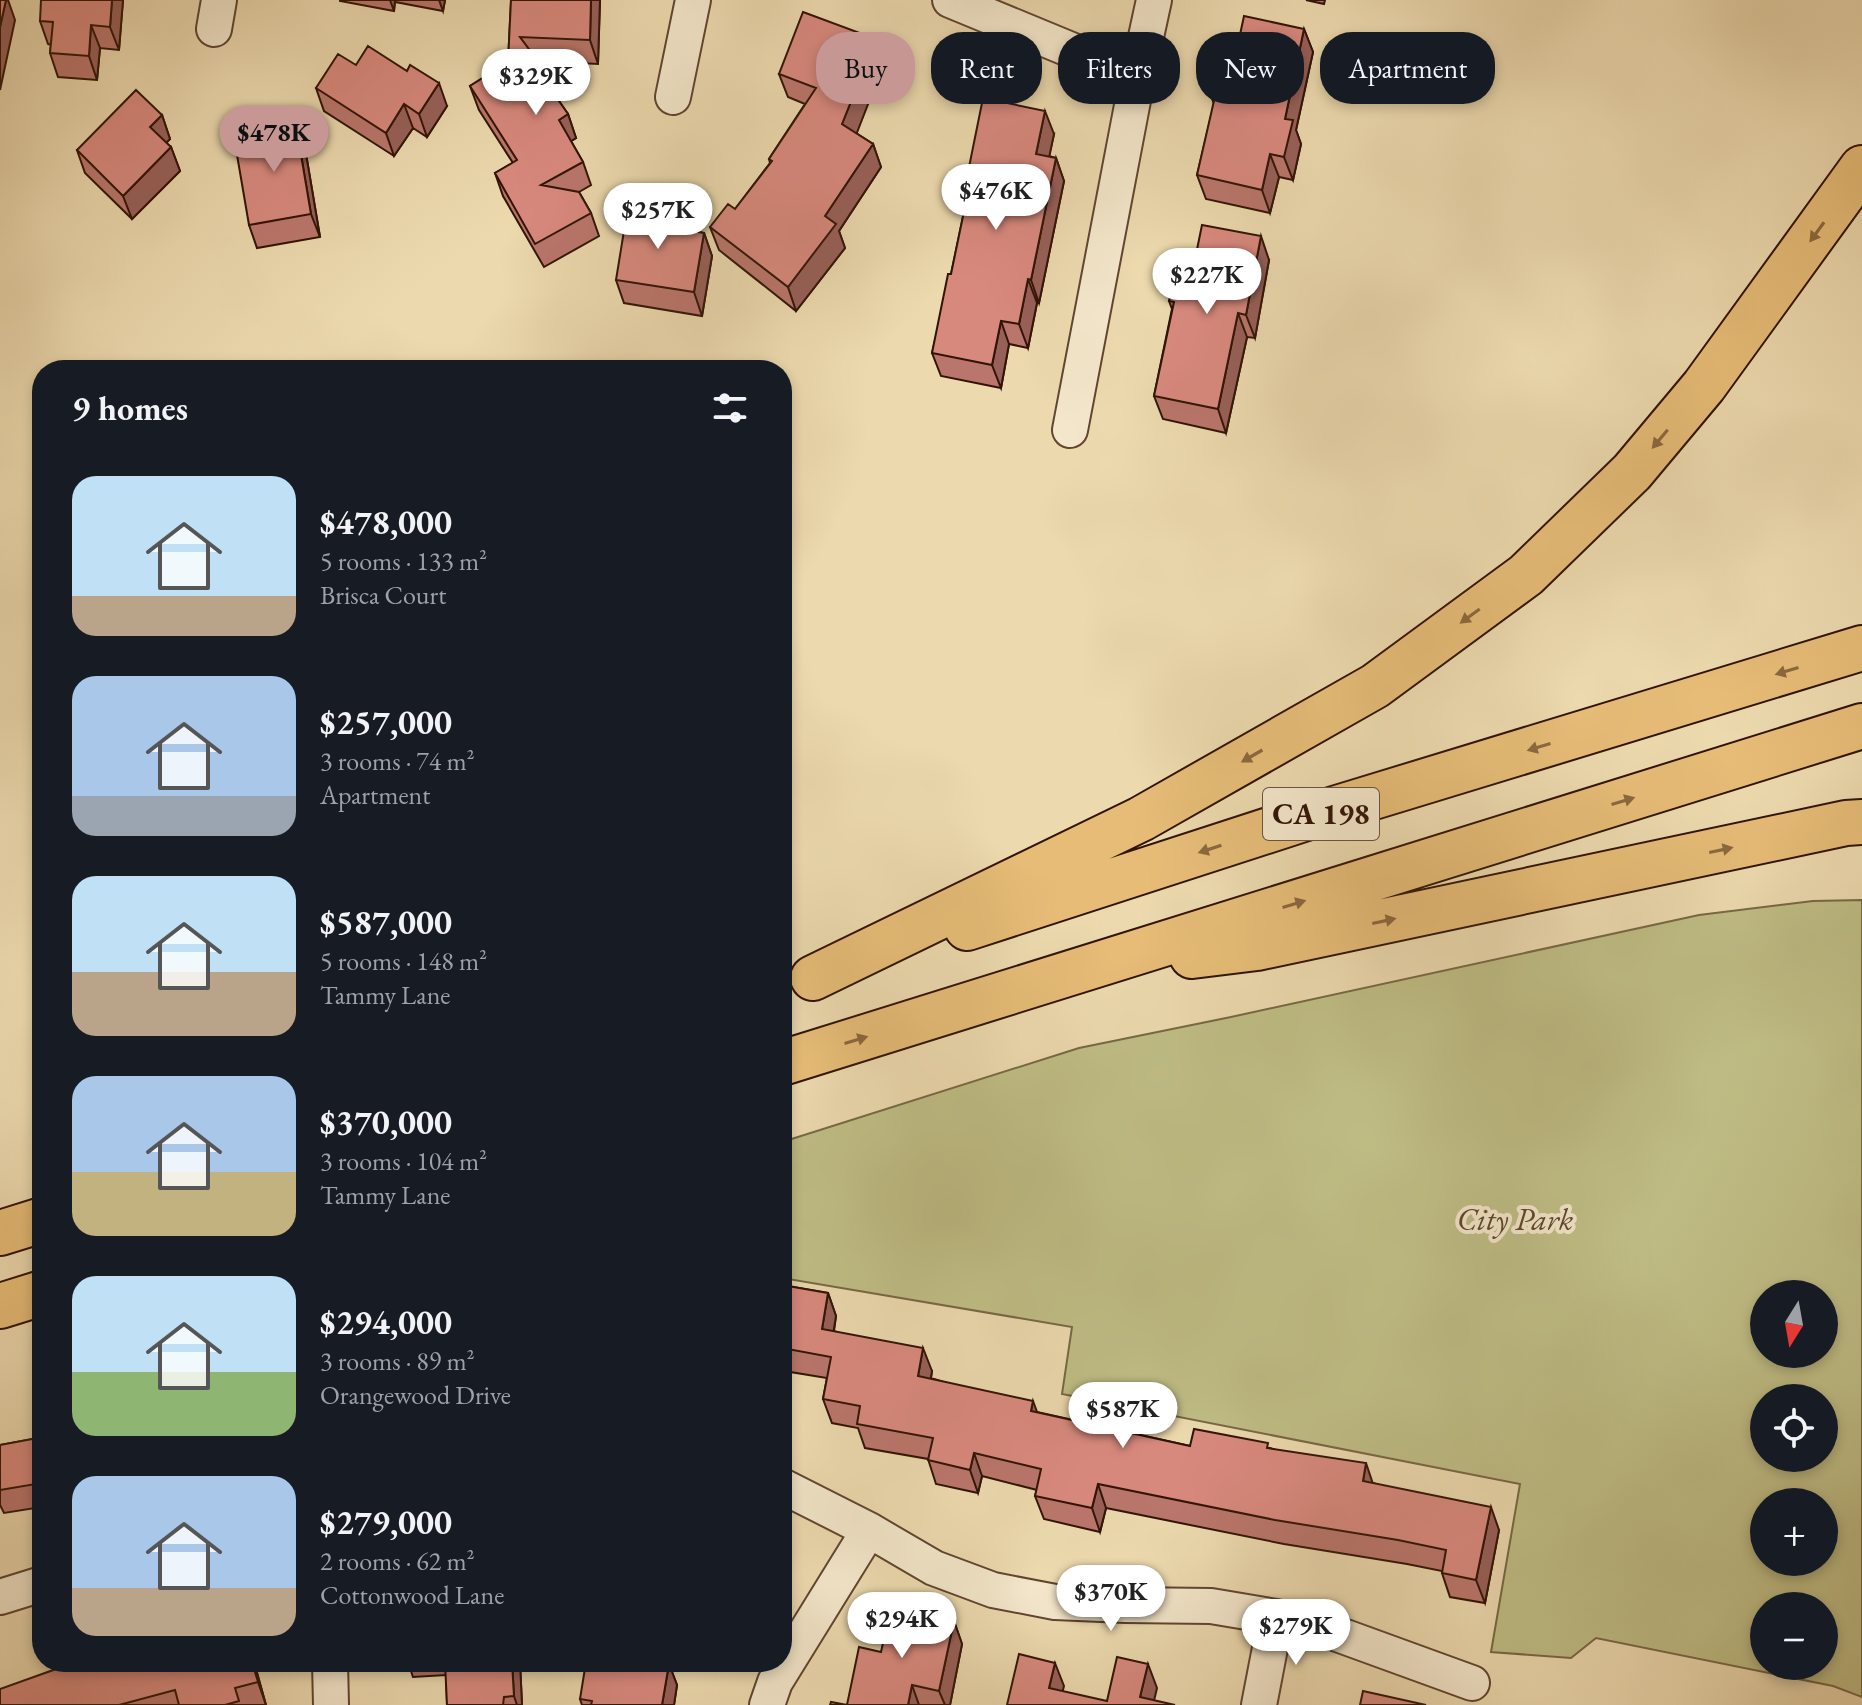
<!DOCTYPE html>
<meta charset="utf-8">
<style>
body{margin:0;font-family:"EB Garamond",serif;background:#20242c;color:#f1f3f6;height:100vh;display:flex;flex-direction:column;font-size:30px;white-space:nowrap}
*{box-sizing:border-box;margin:0}
p{font-size:26px;color:#9ea1a6}
.icon{flex:none;width:44px;height:44px;fill:none;stroke:currentColor;stroke-width:2;stroke-linecap:round;stroke-linejoin:round}
.map{position:relative;flex:1;overflow:hidden}
.panel{position:absolute;left:32px;top:360px;width:760px;height:1312px;display:flex;flex-direction:column;background:#171b24;border-radius:32px;box-shadow:0 4px 12px #0003}
.panel>*{flex:none}
.banner{position:absolute;left:816px;top:32px;width:760px;height:72px;display:flex;gap:16px}
.needle{width:52px;rotate:191deg}
.fabs{position:absolute;left:1750px;top:1280px;display:grid;gap:16px}
.fabs a{display:grid;place-items:center;width:88px;height:88px;border-radius:50%;background:#171b24;box-shadow:0 4px 12px #0003;font-size:40px}
.price{position:absolute;translate:-50% -68px;padding:0 18px;border-radius:28px;background:#fff;color:#222;font-size:26px;line-height:52px;filter:drop-shadow(0 2px 4px #0008)}
.price::after{content:'';position:absolute;left:50%;top:48px;width:24px;height:18px;margin-left:-12px;background:inherit;clip-path:polygon(0 0,100% 0,50% 100%)}
.price.active{background:#c59692;color:#111}
ul{padding:0;list-style:none}
li{display:flex;align-items:center;gap:24px;height:200px;padding:0 40px}
li span{display:grid;place-items:center;flex:none;width:224px;height:160px;border-radius:24px;color:#555}
li>.icon{margin-inline-start:auto}
span .icon{width:96px;height:96px;fill:#fffc;stroke-width:1}
li b{font-size:34px}
h2{display:flex;justify-content:space-between;align-items:center;height:96px;padding:0 40px;font-size:34px}
.chip{padding:0 28px;border-radius:32px;background:#171b24;box-shadow:0 4px 12px #0003;font-size:28px;line-height:72px}
.chip.active{background:#c59692;color:#111}
.map>svg:first-child{display:block}
.green{fill:#bfbd85;stroke:#786846;stroke-width:2;fill-rule:evenodd}
.lines{fill:none;stroke-linecap:round;stroke-linejoin:round}
.minor-casing{stroke:#604530;stroke-width:38}
.motorway-casing{stroke:#311406;stroke-width:48}
.minor{stroke:#f3e6ca;stroke-width:34}
.motorway{stroke:#e6bc77;stroke-width:44}
.wall{fill:#ba766c;stroke:#311406;stroke-width:2}
.shaded-wall{fill:#976058;stroke:#311406;stroke-width:2}
.building{fill:#d8897e;stroke:#311406;stroke-width:2}
.oneway{fill:#8c683e}
.labels{text-anchor:middle;stroke-width:8;stroke-linejoin:round;paint-order:stroke}
.shield{fill:#f3e6ca;stroke:#6b5341;stroke-width:2}
.shield-label{font-size:30px;font-weight:bold;fill:#311406}
.park-label{font-size:32px;font-style:italic;fill:#5c472c;stroke:#f3e6ca}
</style>
<div class="map">
<svg width="1862" height="1705" viewBox="0 0 1862 1705">
<rect width="100%" height="100%" fill="#ecd9ae"/>
<filter id="stains"><feTurbulence type="fractalNoise" baseFrequency=".0025" numOctaves="4"/><feColorMatrix values="0 0 0 0 .2 0 0 0 0 .09 0 0 0 0 .02 0 0 0 .5 -.17"/></filter>
<radialGradient id="worn" r=".72"><stop offset=".6" stop-color="#630" stop-opacity="0"/><stop offset="1" stop-color="#630" stop-opacity=".3"/></radialGradient>
<path class="green" d="M1862,900V1697L1833,1686L1596,1638L1571,1658L1491,1652L1520,1484L1062,1394L1072,1327L782,1278V1142L1079,1048L1231,1017L1699,915L1813,901ZM1764,1294H1824V1354H1764ZM1764,1398H1824V1458H1764ZM1764,1502H1824V1562H1764ZM1764,1606H1824V1666H1764Z"/>
<g class="lines">
<g class="minor-casing">
<path id="minor" d="M950,0L1076,52L1139,69L1070,430
M214,29L219,0
M1139,69L1154,0
M673,97L693,0
M782,1486L869,1530L934,1568L993,1590L1055,1602L1125,1605L1211,1606L1276,1617L1329,1631L1472,1683
M0,1597L42,1584
M330,1662L331,1705
M767,1705L775,1682L869,1530
M1259,1705L1276,1617"/>
</g>
<g class="motorway-casing">
<path id="motorway" d="M967,928L1334,809L1862,648
M1192,956L1257,948L1846,823L1862,822
M813,978L1141,819L1375,686L1526,575L1632,472L1704,386L1862,168
M782,1063L1862,726
M0,1233L42,1220
M0,1306L42,1293"/>
</g>
<use href="#minor" class="minor"/>
<use href="#motorway" class="motorway"/>
</g>
<path class="wall" d="M123,0L119,50L100,48L97,80L58,77L50,53L51,45L48,44L40,21Z
M340,0H445L443,11L395,2L394,11L340,1Z
M511,0H600L598,64L538,61L552,91L568,114L576,138L571,141L583,162L591,185L579,192L591,213L599,236L544,267L503,196L495,173L513,163L479,110L470,86L508,62Z
M1306,0H1325L1324,4Z
M1304,29L1313,52L1296,130L1301,144L1293,180L1279,177L1270,213L1206,199L1197,175L1214,104L1209,91L1235,58Z
M884,63L856,133L873,144L881,167L839,231L845,248L796,311L719,250L710,227L735,209L770,163L769,159L805,104L788,97L779,74Z
M356,65L447,106L427,137L413,128L394,156L324,111L316,88Z
M162,115L170,139L166,143L171,147L180,171L132,219L85,173L77,150Z
M1054,134L1049,156L1056,158L1064,181L1039,303H1037L1028,348L1009,344L1001,388L941,376L932,353L951,274L970,183L967,177Z
M304,142L320,237L257,248L249,225L257,145Z
M671,227L704,233L712,256L702,316L624,303L616,280Z
M1269,260L1255,338L1247,337L1226,433L1163,419L1154,396L1172,309L1169,301L1193,269Z
M782,1285L828,1293L836,1316L834,1331L932,1371L931,1378L1037,1412L1190,1446L1270,1448L1373,1483L1499,1530L1485,1603L1450,1597L1442,1573V1571L1407,1564L1284,1544L1106,1508L1100,1532L1044,1519L1035,1496L1037,1490L982,1476L978,1493L936,1484L928,1459L865,1448L858,1428L832,1423L823,1399L827,1378L790,1372L785,1402L782,1401Z
M42,1423V1507L4,1513L0,1505V1445L38,1438Z
M954,1621L962,1644L950,1705H830H847L881,1652Z
M54,1662H254L266,1705H0L56,1669Z
M408,1662H520L522,1705H447L446,1675L413,1677Z
M669,1664L677,1685L674,1705H582L580,1699Z"/>
<path class="shaded-wall" d="M6,0H8L15,20L0,90V27Z
M112,0H123L119,50L110,27Z
M390,0H395L394,11Z
M439,0H445L443,11Z
M591,0H600L598,64L590,40Z
M91,25L100,48L97,80L89,56Z
M1304,29L1313,52L1296,130L1301,144L1293,180L1284,157L1285,119Z
M876,39L884,63L851,148L842,124Z
M543,68L552,92L538,71Z
M439,83L447,106L427,137L419,114Z
M404,104L413,128L394,156L386,133Z
M1045,111L1054,134L1045,177L1036,154Z
M568,114L576,138L568,143L559,120Z
M162,115L170,139L159,150L150,127Z
M295,119L304,142L320,237L311,214Z
M873,144L881,167L839,231L845,248L796,311L788,287L825,216Z
M171,147L180,171L132,219L123,196Z
M1270,154L1279,177L1270,213L1262,190Z
M1056,158L1064,181L1039,303L1031,280Z
M663,205L671,229L659,225Z
M704,233L712,256L702,316L694,292Z
M1261,236L1269,260L1255,338L1246,315Z
M1028,279L1037,303L1028,348L1019,324Z
M1238,313L1247,337L1226,433L1218,409Z
M1001,321L1009,344L1001,388L992,365Z
M828,1293L836,1316L830,1353L822,1329Z
M923,1348L932,1371L927,1399L918,1376Z
M782,1349L790,1372L785,1402L782,1393Z
M1033,1401L1042,1425L1031,1411Z
M974,1453L982,1476L978,1493L970,1470Z
M1366,1463L1374,1487L1363,1481Z
M1098,1484L1106,1508L1100,1532L1092,1508Z
M1491,1507L1499,1530L1485,1603L1476,1580Z
M954,1621L962,1644L950,1705H945L939,1691Z
M252,1662H254L266,1705L258,1682Z
M512,1662H520L522,1705H517L514,1696Z
M1055,1663L1064,1686L1059,1705L1049,1688Z
M669,1664L677,1685L674,1705H662Z
M1148,1664L1157,1688L1153,1705L1140,1697Z
M912,1685L919,1705H908Z"/>
<path class="building" d="M0,0H6L0,27Z
M41,0H112L110,27L91,25L89,56L50,53L53,22L40,21Z
M511,0H591L590,40L520,37L543,68L538,71L568,114L559,120L583,162L541,185L579,192L591,213L535,244L495,173L517,160L470,86L508,62Z
M803,12L876,39L842,124L873,144L825,216L836,224L788,287L710,227L728,204L735,209L772,161L769,159L816,88L779,74Z
M1244,16L1304,29L1285,119L1293,120L1284,157L1270,154L1262,190L1197,175L1216,92L1209,91L1217,54L1235,58Z
M368,46L407,71L410,65L439,83L419,114L404,104L386,133L316,88L338,54L356,65Z
M136,90L162,115L150,127L171,147L123,196L77,150Z
M983,98L1045,111L1036,154L1056,158L1031,280L1028,279L1019,324L1001,321L992,365L932,353L948,274H951L971,178L967,177Z
M295,119L311,214L249,225L236,149L257,145L254,126Z
M629,200L663,205L659,225L704,233L694,292L616,280Z
M1202,225L1261,236L1246,315L1238,313L1218,409L1154,396L1174,302L1169,301L1176,266L1193,269Z
M782,1285L828,1293L822,1329L923,1348L918,1376L1033,1401L1031,1411L1190,1446L1194,1429L1268,1443L1267,1448L1366,1463L1363,1481L1491,1507L1476,1580L1442,1573L1446,1550L1398,1540L1275,1520L1098,1484L1092,1508L1035,1496L1041,1469L974,1453L970,1470L928,1460L933,1438L857,1424L860,1406L823,1399L831,1357L782,1348Z
M42,1423V1483L0,1490V1445L38,1438L35,1424Z
M891,1607L954,1621L939,1691L912,1685L908,1705H830L831,1702L847,1705L859,1647L881,1652Z
M1019,1654L1055,1663L1049,1688L1107,1701L1117,1657L1148,1664L1140,1697L1175,1705H1007Z
M54,1662H252L258,1682L235,1688L239,1701L225,1705H179L175,1690L119,1705H0V1689L56,1669Z
M445,1662H512L514,1696L504,1697L503,1705H447Z
M586,1662H655L669,1664L662,1705H591L592,1701L580,1699Z
M1363,1691L1426,1705H1360Z"/>
<defs><path id="oneway-solid" d="M-6-.8H1V-3.2L6.5 0L1 3.2V.8H-6Z" transform="scale(2)"/></defs>
<g class="oneway">
<use href="#oneway-solid" transform="translate(1817 232) rotate(126)"/>
<use href="#oneway-solid" transform="translate(1660 439) rotate(130)"/>
<use href="#oneway-solid" transform="translate(1470 616) rotate(144)"/>
<use href="#oneway-solid" transform="translate(1787 671) rotate(163)"/>
<use href="#oneway-solid" transform="translate(1539 747) rotate(163)"/>
<use href="#oneway-solid" transform="translate(1252 756) rotate(150)"/>
<use href="#oneway-solid" transform="translate(1623 801) rotate(-17)"/>
<use href="#oneway-solid" transform="translate(1210 849) rotate(162)"/>
<use href="#oneway-solid" transform="translate(1721 850) rotate(-12)"/>
<use href="#oneway-solid" transform="translate(1294 904) rotate(-17)"/>
<use href="#oneway-solid" transform="translate(1384 921) rotate(-12)"/>
<use href="#oneway-solid" transform="translate(856 1040) rotate(-17)"/>
</g>
<g class="labels">
<rect class="shield" x="1263" y="788" width="116" height="52" rx="6"/>
<g class="shield-label">
<text x="1321" y="824">CA 198</text>
</g>
<g class="park-label">
<text x="1515" y="1230">City Park</text>
</g>
</g>
<rect width="100%" height="100%" filter="url(#stains)"/>
<rect width="100%" height="100%" fill="url(#worn)"/>
</svg>
<div class="fabs">
<a><svg class="needle" viewBox="-14 -14 28 28"><path d="M0-13l5 13h-10z" fill="#e53935"/><path d="M0 13l5-13h-10z" fill="#9ea1a6"/></svg></a>
<a><svg class="icon" aria-label="locate" viewBox="0 0 24 24"><circle cx="12" cy="12" r="6"/><path d="M12 2v4M12 18v4M2 12h4M18 12h4"/></svg></a>
<a>+</a>
<a>−</a>
</div>
<b class="price" style="left:536px;top:117px">$329K</b>
<b class="price active" style="left:274px;top:174px">$478K</b>
<b class="price" style="left:996px;top:232px">$476K</b>
<b class="price" style="left:658px;top:251px">$257K</b>
<b class="price" style="left:1207px;top:316px">$227K</b>
<b class="price" style="left:1123px;top:1450px">$587K</b>
<b class="price" style="left:1111px;top:1633px">$370K</b>
<b class="price" style="left:902px;top:1660px">$294K</b>
<b class="price" style="left:1296px;top:1667px">$279K</b>
<div class="banner">
<a class="chip active">Buy</a>
<a class="chip">Rent</a>
<a class="chip">Filters</a>
<a class="chip">New</a>
<a class="chip">Apartment</a>
</div>
<section class="panel">
<h2>9 homes<svg class="icon" aria-label="filters" viewBox="0 0 24 24"><path d="M4 7h16M4 17h16"/><circle cx="9" cy="7" r="2"/><circle cx="15" cy="17" r="2"/></svg></h2>
<ul>
<li><span style="background:linear-gradient(#bfe0f5 75%,#b9a48a 0)"><svg class="icon" aria-label="home" viewBox="0 0 24 24"><path d="M3 11l9-7 9 7M6 9v11h12V9"/></svg></span><div><b>$478,000</b><p>5 rooms · 133 m²</p><p>Brisca Court</p></div></li>
<li><span style="background:linear-gradient(#a9c7e8 75%,#9aa5b1 0)"><svg class="icon" aria-label="home" viewBox="0 0 24 24"><path d="M3 11l9-7 9 7M6 9v11h12V9"/></svg></span><div><b>$257,000</b><p>3 rooms · 74 m²</p><p>Apartment</p></div></li>
<li><span style="background:linear-gradient(#bfe0f5 60%,#b9a48a 0)"><svg class="icon" aria-label="home" viewBox="0 0 24 24"><path d="M3 11l9-7 9 7M6 9v11h12V9"/></svg></span><div><b>$587,000</b><p>5 rooms · 148 m²</p><p>Tammy Lane</p></div></li>
<li><span style="background:linear-gradient(#a9c7e8 60%,#c2b280 0)"><svg class="icon" aria-label="home" viewBox="0 0 24 24"><path d="M3 11l9-7 9 7M6 9v11h12V9"/></svg></span><div><b>$370,000</b><p>3 rooms · 104 m²</p><p>Tammy Lane</p></div></li>
<li><span style="background:linear-gradient(#bfe0f5 60%,#8fb573 0)"><svg class="icon" aria-label="home" viewBox="0 0 24 24"><path d="M3 11l9-7 9 7M6 9v11h12V9"/></svg></span><div><b>$294,000</b><p>3 rooms · 89 m²</p><p>Orangewood Drive</p></div></li>
<li><span style="background:linear-gradient(#a9c7e8 70%,#b9a48a 0)"><svg class="icon" aria-label="home" viewBox="0 0 24 24"><path d="M3 11l9-7 9 7M6 9v11h12V9"/></svg></span><div><b>$279,000</b><p>2 rooms · 62 m²</p><p>Cottonwood Lane</p></div></li>
</ul>
</section>
</div>
